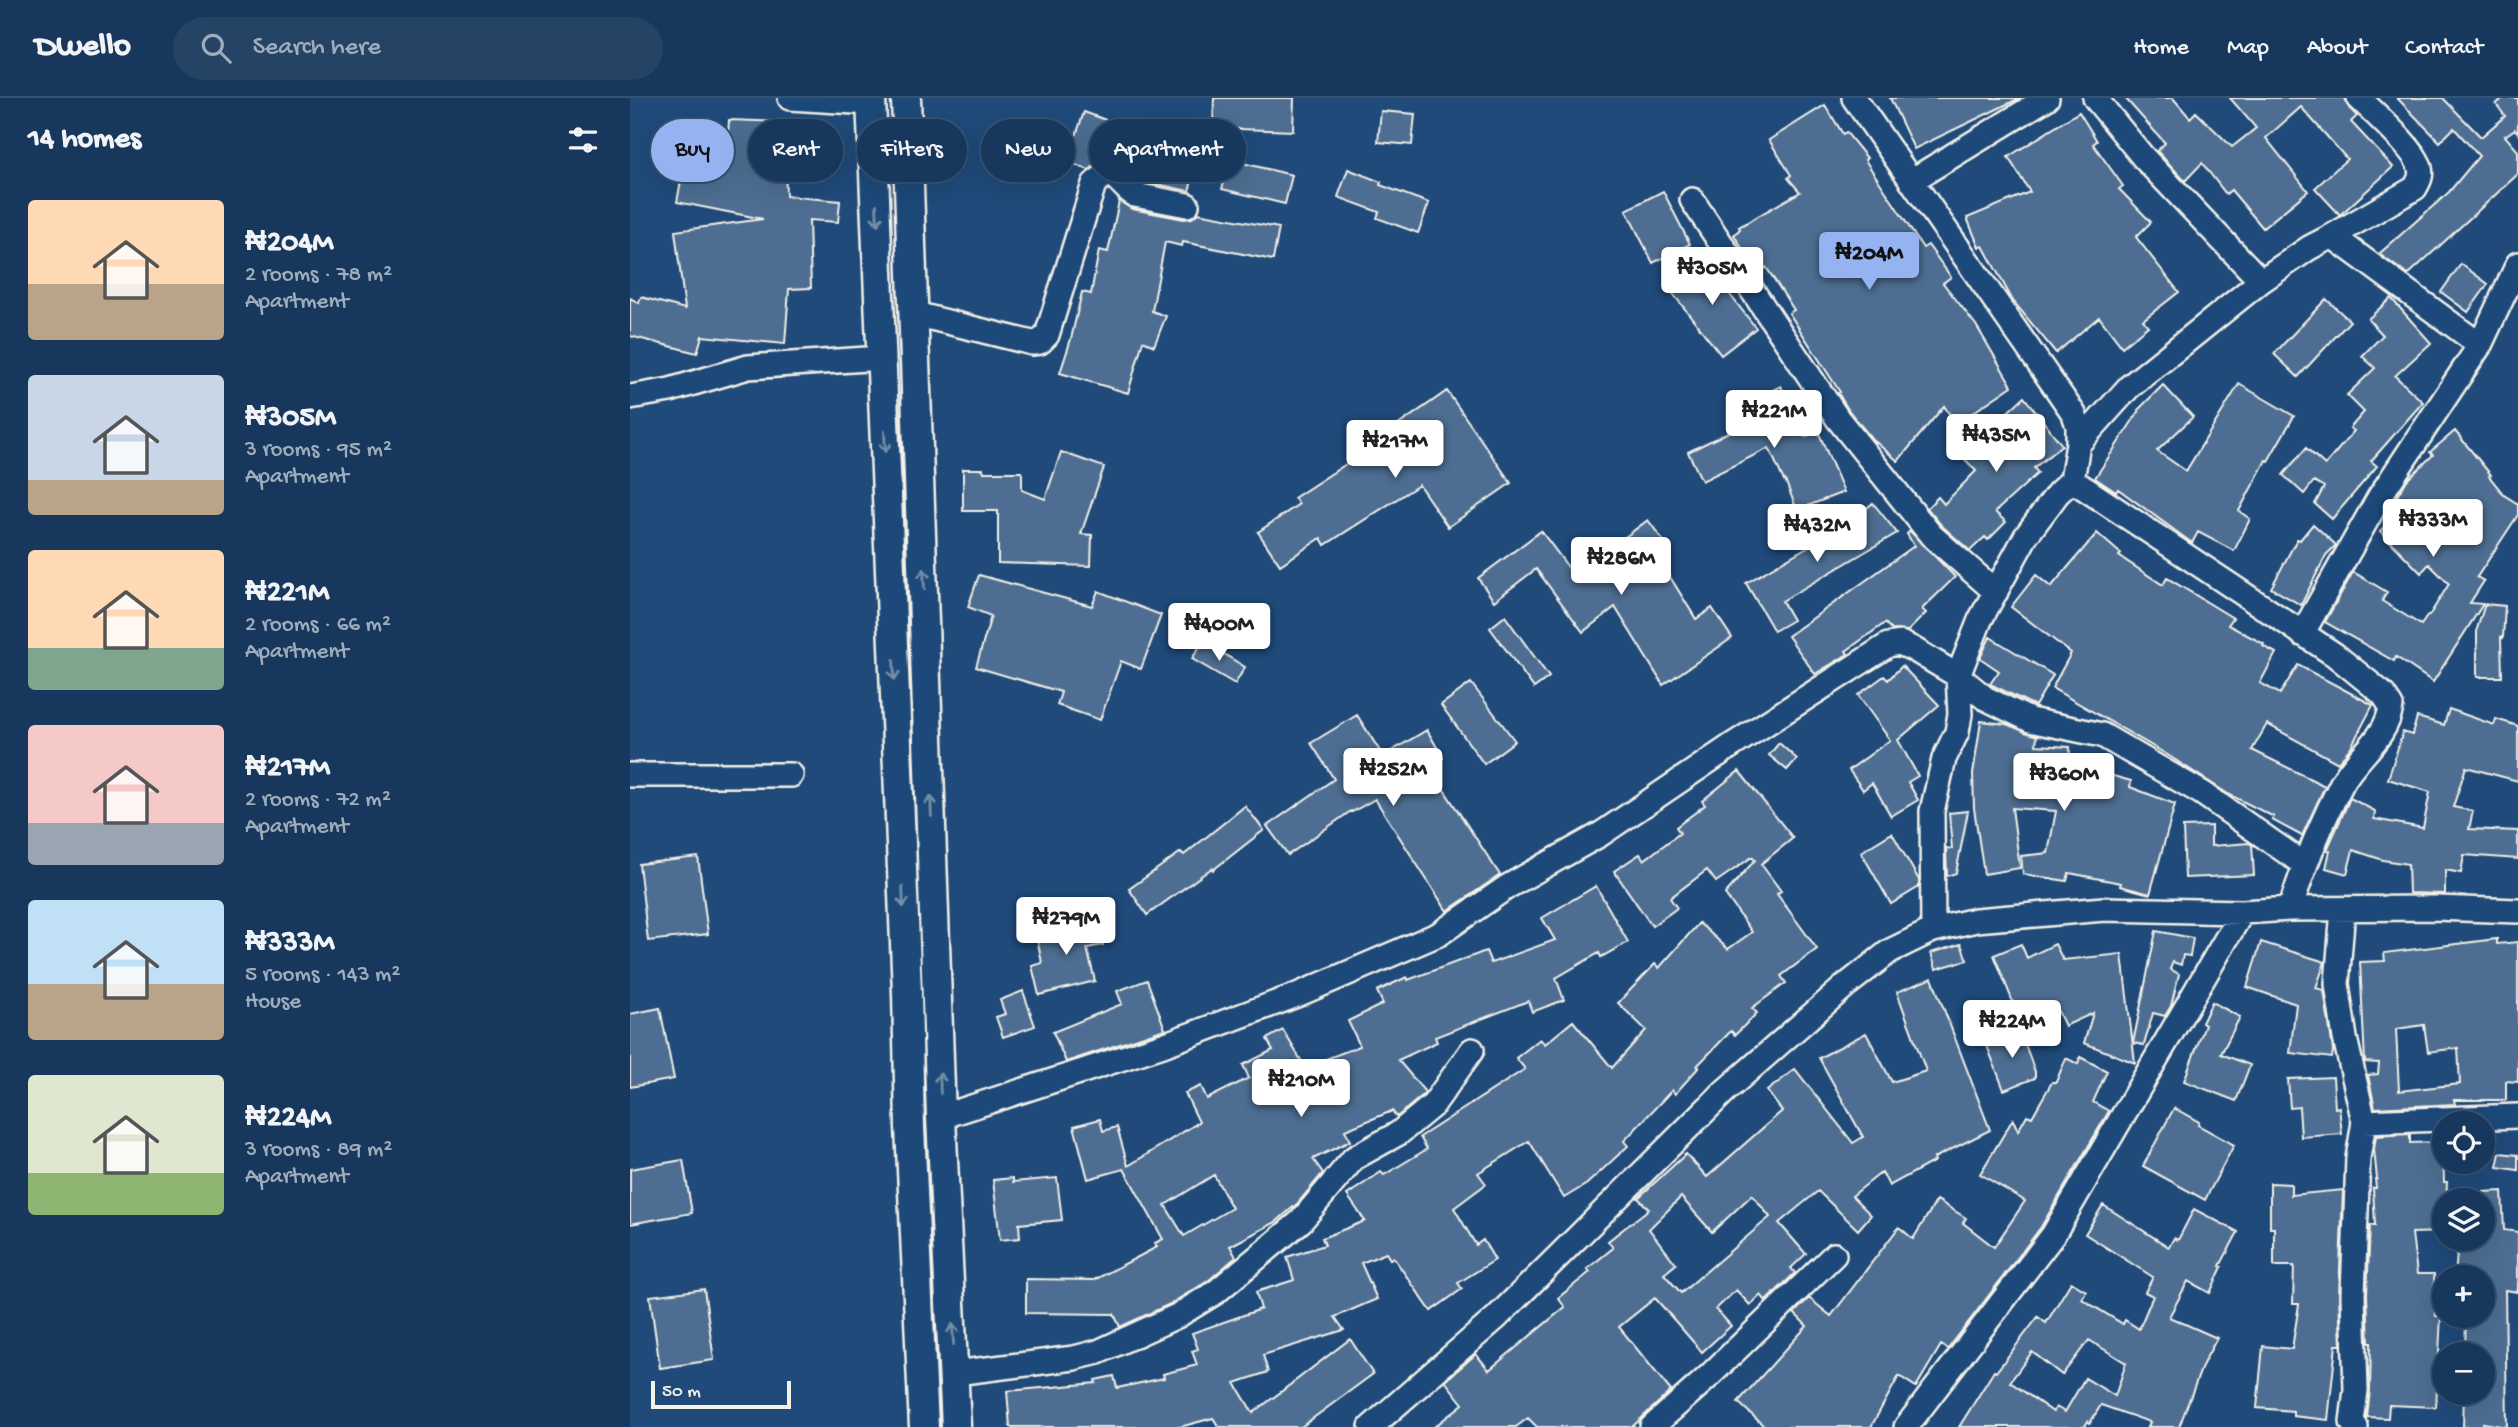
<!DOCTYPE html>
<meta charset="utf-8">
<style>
body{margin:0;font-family:"Gochi Hand",sans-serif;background:#244365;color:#f1f3f6;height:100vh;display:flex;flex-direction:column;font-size:26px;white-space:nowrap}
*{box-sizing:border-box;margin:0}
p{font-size:23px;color:#9eacbb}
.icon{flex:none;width:38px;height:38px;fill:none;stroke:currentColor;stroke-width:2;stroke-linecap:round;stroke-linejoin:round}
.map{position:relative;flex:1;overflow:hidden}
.side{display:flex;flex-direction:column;background:#17385c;width:630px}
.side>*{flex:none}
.guide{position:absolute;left:21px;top:21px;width:665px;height:63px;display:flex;gap:14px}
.controls{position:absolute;left:1802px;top:1013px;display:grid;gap:14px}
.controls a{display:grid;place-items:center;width:63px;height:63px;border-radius:50%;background:#17385c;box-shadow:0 7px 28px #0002,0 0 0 2px #365272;font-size:35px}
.scale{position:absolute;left:21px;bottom:18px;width:140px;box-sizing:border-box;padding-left:7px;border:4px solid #f4f1e8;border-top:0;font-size:19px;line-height:24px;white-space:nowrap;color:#f4f1e8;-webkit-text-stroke:5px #1f4a7a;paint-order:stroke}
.price{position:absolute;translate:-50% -60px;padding:0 16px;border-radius:7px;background:#fff;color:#222;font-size:23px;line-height:46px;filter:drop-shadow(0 2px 4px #0008)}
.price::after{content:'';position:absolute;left:50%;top:42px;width:21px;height:16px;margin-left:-10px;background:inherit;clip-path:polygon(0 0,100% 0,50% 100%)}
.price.selected{background:#95b2f1;color:#111}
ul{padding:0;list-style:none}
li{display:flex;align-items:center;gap:21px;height:175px;padding:0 28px}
li span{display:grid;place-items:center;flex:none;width:196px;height:140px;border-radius:7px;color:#555}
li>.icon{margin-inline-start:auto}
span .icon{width:84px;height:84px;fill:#fffc;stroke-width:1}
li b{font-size:30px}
h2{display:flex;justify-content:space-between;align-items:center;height:84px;padding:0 28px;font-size:30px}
.tag{padding:0 24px;border-radius:32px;background:#17385c;box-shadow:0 7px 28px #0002,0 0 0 2px #365272;font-size:24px;line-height:63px}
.tag.selected{background:#95b2f1;color:#111}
header{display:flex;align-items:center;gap:42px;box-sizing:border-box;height:98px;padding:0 35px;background:#17385c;border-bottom:2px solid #365272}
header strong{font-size:33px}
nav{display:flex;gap:38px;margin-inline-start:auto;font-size:24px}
.search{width:490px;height:63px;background:#244365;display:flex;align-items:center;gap:18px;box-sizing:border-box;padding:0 24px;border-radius:38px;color:#9eacbb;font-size:26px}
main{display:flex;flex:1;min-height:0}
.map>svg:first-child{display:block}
.building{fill:#4d6e92;stroke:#f4f1e8;stroke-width:2;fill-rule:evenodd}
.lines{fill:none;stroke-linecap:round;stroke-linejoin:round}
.minor-casing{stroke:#f4f1e8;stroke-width:28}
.major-casing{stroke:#f4f1e8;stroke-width:33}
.minor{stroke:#1f4a7a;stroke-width:23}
.major{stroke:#1f4a7a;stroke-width:28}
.oneway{stroke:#748da6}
</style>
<header>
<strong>Dwello</strong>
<div class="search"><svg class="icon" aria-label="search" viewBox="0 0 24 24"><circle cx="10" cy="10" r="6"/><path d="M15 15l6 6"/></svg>Search here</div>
<nav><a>Home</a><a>Map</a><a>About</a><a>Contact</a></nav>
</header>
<main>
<section class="side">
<h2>14 homes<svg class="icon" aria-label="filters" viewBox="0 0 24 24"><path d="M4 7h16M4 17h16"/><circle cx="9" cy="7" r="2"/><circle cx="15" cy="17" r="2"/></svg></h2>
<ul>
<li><span style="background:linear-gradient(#ffd9b3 60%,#b9a48a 0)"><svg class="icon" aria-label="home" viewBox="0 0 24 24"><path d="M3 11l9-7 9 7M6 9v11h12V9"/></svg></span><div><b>₦204M</b><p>2 rooms · 78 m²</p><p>Apartment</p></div></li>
<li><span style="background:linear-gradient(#c9d6e8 75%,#b9a48a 0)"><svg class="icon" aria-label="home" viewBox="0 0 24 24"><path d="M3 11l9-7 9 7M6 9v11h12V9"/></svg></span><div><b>₦305M</b><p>3 rooms · 95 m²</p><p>Apartment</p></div></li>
<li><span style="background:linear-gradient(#ffd9b3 70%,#7fa58c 0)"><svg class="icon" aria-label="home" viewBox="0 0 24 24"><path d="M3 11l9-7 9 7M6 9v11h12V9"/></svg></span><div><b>₦221M</b><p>2 rooms · 66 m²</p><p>Apartment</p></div></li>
<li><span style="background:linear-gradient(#f6c9c9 70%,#9aa5b1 0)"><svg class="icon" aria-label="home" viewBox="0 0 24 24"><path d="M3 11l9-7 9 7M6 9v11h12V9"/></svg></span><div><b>₦217M</b><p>2 rooms · 72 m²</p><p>Apartment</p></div></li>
<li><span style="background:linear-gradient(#bfe0f5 60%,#b9a48a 0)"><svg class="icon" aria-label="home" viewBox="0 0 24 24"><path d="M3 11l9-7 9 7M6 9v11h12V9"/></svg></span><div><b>₦333M</b><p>5 rooms · 143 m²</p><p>House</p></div></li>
<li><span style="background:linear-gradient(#dfe7d0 70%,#8fb573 0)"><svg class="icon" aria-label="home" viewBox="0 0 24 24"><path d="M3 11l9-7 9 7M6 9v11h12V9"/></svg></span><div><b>₦224M</b><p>3 rooms · 89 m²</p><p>Apartment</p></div></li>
</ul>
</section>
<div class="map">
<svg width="1888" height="1329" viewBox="0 0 1888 1329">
<rect width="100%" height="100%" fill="#1f4a7a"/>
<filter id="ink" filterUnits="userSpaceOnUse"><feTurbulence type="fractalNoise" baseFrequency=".0143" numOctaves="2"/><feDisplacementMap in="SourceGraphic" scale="14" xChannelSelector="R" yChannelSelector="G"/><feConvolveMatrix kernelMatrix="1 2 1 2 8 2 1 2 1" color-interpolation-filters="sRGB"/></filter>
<g filter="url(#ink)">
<path class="building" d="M584,0H664L663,33L583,30Z
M1260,0H1390L1284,51Z
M1495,0H1543L1560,20L1566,14L1602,49L1626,30L1600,0H1715L1719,10L1727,18L1721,24L1763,69L1710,117L1685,90L1717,61L1671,9L1636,40L1678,93L1633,130L1601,92L1596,96L1572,65L1555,83L1527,53L1535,45Z
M1767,0H1813L1851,39L1875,18L1866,6L1874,0H1888V35L1885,31L1875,38L1888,53V76L1778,177L1749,156L1819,94L1849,58L1824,30L1810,44Z
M1195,7L1213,36L1216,34L1237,60L1235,62L1293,150L1298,147L1321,179L1313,185L1346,227L1382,288L1326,326L1314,308L1268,363L1242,341L1219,313L1208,295L1210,294L1159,215L1164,212L1136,169L1127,174L1104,137L1110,131L1109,129L1170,94L1158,80L1161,77L1139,42Z
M751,13L785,16L782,47L748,44Z
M454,14L479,23L464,68L459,72L437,64Z
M1449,14L1467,43L1463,46L1493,88L1489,91L1521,124L1506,139L1549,194L1513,222L1518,228L1492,249L1469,219L1426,255L1383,203L1353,148L1349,149L1337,120L1400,94L1378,59Z
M99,22L152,24L151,41L188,44L186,67L155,64L156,98L210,103L208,124L179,122L181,190L159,191L155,246L72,238L67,255L0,238V200L9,205L11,199L55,211L45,133L133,121L47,104L61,30L98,37Z
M506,54L565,72L559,93L508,82L500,74Z
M600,62L662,77L655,106L592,91Z
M718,71L751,84L750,87L799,105L788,135L747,120L749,114L708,99Z
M1033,93L1060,146L1023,165L996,112Z
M489,103L502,111L554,121L562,120L568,115L649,130L643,162L553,144L552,148L535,144L522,213L536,218L524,248L513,243L498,295L430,275L441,241L452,194L461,196L469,152L478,154Z
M1072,161L1126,230L1091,257L1037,188Z
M1831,166L1858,186L1838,214L1811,194Z
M1761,200L1801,245L1765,278L1793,304L1741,363L1747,368L1702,421L1685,406L1694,389L1684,383L1674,396L1653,377L1676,350L1695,367L1724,333L1720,330L1734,314L1717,297L1745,270L1732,258L1753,237L1738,221Z
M1696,201L1720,223L1668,279L1644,256Z
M1609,286L1664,318L1638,363L1636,362L1609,413L1620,421L1604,453L1568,434L1562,445L1488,391L1486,394L1465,380L1509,313L1508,312L1533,287L1563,319L1527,353L1556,373Z
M1151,288L1175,339L1188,333L1214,394L1167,412L1155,382L1154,383L1139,350L1072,383L1058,354L1121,323L1113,306Z
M817,293L881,385L818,429L789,387L695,447L691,440L650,467L628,434L669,406L664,400L756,340L754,337Z
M1394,299L1432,347L1404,370L1408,375L1365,414L1376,424L1358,442L1355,439L1340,453L1311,427L1297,410L1308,399L1314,406L1346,373L1331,357Z
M1825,333L1861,377L1859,378L1874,397L1888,406V417L1847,479L1854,483L1840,505L1853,506L1803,584L1766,559L1764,563L1695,524L1723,474L1757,494L1752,503L1791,527L1798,517L1799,518L1819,486L1799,466L1791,475L1750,433L1776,407L1767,398L1777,382L1803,357L1800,354Z
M431,354L474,369L451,436L462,437L461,468L368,465V413H333V371H353L354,374H392V392L415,401Z
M1243,405L1267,435L1152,503L1163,522L1144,533L1116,485L1184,445L1187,450Z
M1018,422L1040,452L1029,461L1066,521L1082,510L1102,540L1033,587L985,509L953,534L906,471L864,503L848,480L911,433L944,477Z
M1683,426L1706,447L1696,457L1671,507L1641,490L1667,441L1670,442Z
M1280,433L1325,479L1292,511L1296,515L1278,533L1262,532L1255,525L1216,553L1218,556L1185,576L1158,538L1284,448L1277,436Z
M1467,435L1491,456L1489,458L1533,487L1537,480L1603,520L1598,527L1634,546L1633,548L1646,555L1630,585L1650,596L1668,567L1743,607L1721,649L1708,665L1637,626L1622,652L1695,688L1672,738L1642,722L1644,719L1598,696L1536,656L1422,590L1441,555L1381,509L1406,477L1421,489Z
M349,477L462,508L468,493L531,517L511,571L491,563L470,622L427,607L431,594L346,569L361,518L338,509Z
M1855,506L1875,508L1873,540L1871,539L1872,579H1847V531Z
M875,518L919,579L904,590L860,530Z
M1360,539L1423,577L1405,608L1360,586L1369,573L1350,560Z
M573,543L615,569L605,586L562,561Z
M1272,568L1309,607L1268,642L1288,678L1278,684L1288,702L1261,718L1242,685L1233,692L1219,672L1260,642L1228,597L1254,578L1258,582Z
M841,585L885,643L854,666L811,607Z
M1819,611L1864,627L1866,621L1888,628V683L1836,669L1823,709L1843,713L1839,731L1888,733V761L1834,757L1831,775L1815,772V796L1779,795L1778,766L1753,762L1723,752L1717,776L1696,770L1700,753L1697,752L1720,700L1745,713L1744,721L1793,730L1800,694L1758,681L1773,634L1782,637L1787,619L1814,627Z
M727,617L753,658L797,632L813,660L799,669L870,777L817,813L745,701L722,714L721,713L658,757L637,728L704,681L681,645Z
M1351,623L1376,626L1407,638L1406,647L1440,649L1439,669L1469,674L1501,683L1500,689L1545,706L1520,796L1490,788L1491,785L1439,775L1437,783L1393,776L1391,758L1418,755L1426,713L1382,710L1390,770L1354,776L1344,710L1343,676Z
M1149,645L1167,661L1157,672L1139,657Z
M1109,673L1163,740L1131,766L1151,793L1147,796L1187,851L1151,878L1156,885L1122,910L1127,915L1105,937L1101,933L1067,968L1069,969L1045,996L1042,992L994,1043L998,1048L957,1086L934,1100L899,1043L848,1075L856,1086L824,1110L846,1147L853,1142L865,1162L828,1185L832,1191L801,1213L763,1159L760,1161L756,1155L731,1165L747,1201L705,1219L714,1232L633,1257L638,1274L605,1285L623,1315L720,1241L743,1276L671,1329H589L583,1320L550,1329H380L377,1293L466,1285L465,1282L484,1278L487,1290L534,1280L533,1276L567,1267L562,1253L568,1251L562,1235L631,1211L626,1194L664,1182L657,1159L695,1147L692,1140L735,1123L717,1097L751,1074L754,1077L797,1051L790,1039L895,971L886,960L910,941L915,946L943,923L982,970L1016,932L988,905L1025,866L1029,870L1069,825L1098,851L1122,834L1095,796L1125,762L1122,759L1086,784L1077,772L1040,800L1047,810L1022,828L984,773L1010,756L1014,762L1050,735L1046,729L1075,707L1072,703Z
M615,708L634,732L583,772L582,770L517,817L499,791L551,754L554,757Z
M1338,713L1326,775L1317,778L1316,750L1322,751L1319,715Z
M1581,728V748L1619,745L1622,747L1624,777L1555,780L1553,729Z
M1262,735L1289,782V789L1261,806L1231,754Z
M68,759L78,836L18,843L9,766Z
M966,788L998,844L971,859L969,855L926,880L934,902L902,914L898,903L805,939L807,944L768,962L795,994L793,997L767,1019L762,1013L715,1032L720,1043L683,1061L693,1075L668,1105L646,1124L600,1148L606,1159L578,1183L540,1206L490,1229L484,1216L396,1215V1181L464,1182L527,1149L525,1145L533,1141L494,1071L458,1081L444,1028L470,1021L473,1033L487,1029L498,1068L569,1024L555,995L571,988L577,1001L619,980L613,967L643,952L637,941L653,932L675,969L730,948L718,923L753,906L747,893L777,879L778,882L856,853L861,865L925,842L912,820ZM584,1077L602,1110L554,1138L535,1107Z
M468,823L473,847L457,850L465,883L409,897L402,868L412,865L406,835Z
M1526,833L1563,840L1560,858L1553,857L1551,867L1543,864L1540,871L1549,876L1541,908L1535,918L1523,915L1514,947L1503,945Z
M1867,841V846L1888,844V984L1876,983V1002H1824L1825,1006L1745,1010L1738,977L1748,976L1749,965L1735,964L1730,864L1755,863L1754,855ZM1794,927L1798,954L1828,950L1830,986L1769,993L1766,931Z
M1631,844L1695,864L1686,890L1694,892L1703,952L1702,960L1660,955L1666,906L1617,889Z
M1331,846L1337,862L1306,871L1301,855Z
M1391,846L1397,860L1425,846L1433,862L1492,856L1505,965L1454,945L1463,915L1435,928L1424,905L1389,919L1364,857Z
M1302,880L1360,1032L1304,1060L1305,1063L1259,1088L1252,1074L1222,1098L1241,1117L1228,1132L1188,1093L1149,1125L1176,1156L1161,1170L1165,1175L1136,1203L1131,1197L1120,1207L1106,1192L1086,1211L1101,1228L1072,1254L1025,1200L989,1229L1041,1293L1002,1329H907L898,1320L886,1329H804L833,1306L815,1283L846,1256L859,1272L935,1209L928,1200L960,1174L957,1171L983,1150L978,1143L1019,1111L1008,1100L1056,1056L1077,1079L1152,1013L1137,993L1165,971L1223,1045L1233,1039L1189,960L1236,935L1262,984L1296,973L1267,894ZM1122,1097L1140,1119L1051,1195L1034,1176L1046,1166L1019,1131L1051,1099L1082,1134Z
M517,882L535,931L436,964L423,934L492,906L487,893Z
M393,893L405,928L373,939L366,919L375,916L370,902Z
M1582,904L1610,919L1591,956L1620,967L1606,1003L1554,983L1575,927L1572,925Z
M30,910L44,981L0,989V916Z
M1390,932L1405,974V980L1374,992L1356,945Z
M1450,959L1477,973L1463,1004L1479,1013L1411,1129L1318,1251L1311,1247L1286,1289L1269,1278L1241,1329H1135L1108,1304L1177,1228L1164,1215L1179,1200L1201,1218L1269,1129L1283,1141L1307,1102L1336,1120L1333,1125L1364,1149L1395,1103L1350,1076L1383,1021L1388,1033L1397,1017L1402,1019L1422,984H1426L1436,960L1448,966Z
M1703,979L1705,1010L1709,1009L1712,1036L1671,1039L1669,1009L1660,1010L1658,981Z
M1544,1010L1569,1024L1568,1027L1604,1047L1575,1102L1513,1068Z
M1780,1036V1045L1813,1044L1814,1084H1817L1815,1134L1782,1135L1787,1176H1804L1806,1218H1811L1806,1309L1759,1307L1758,1320L1737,1319L1740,1292L1741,1245H1739L1737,1197L1740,1127H1745L1743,1090H1746L1745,1081H1747L1744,1051L1746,1038Z
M1870,1055L1888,1057V1072L1867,1069Z
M53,1062L62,1115L0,1126V1071Z
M383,1080V1084L427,1080L432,1122L389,1126L390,1140L370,1142L363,1082Z
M1640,1085L1661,1086V1097L1713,1092L1709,1197L1711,1247H1706L1698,1322L1663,1318V1313L1627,1310L1633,1248L1662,1251L1669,1206H1663L1664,1168H1644V1130H1640Z
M1872,1093L1874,1132L1888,1134V1194L1875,1192L1877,1329L1853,1325V1329H1833L1834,1295H1853V1256L1835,1255L1836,1218H1853V1180H1825L1828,1141H1853V1094Z
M1473,1107L1539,1149L1544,1140L1548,1142L1564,1111L1608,1134L1590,1168L1592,1169L1580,1195L1558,1183L1539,1219L1587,1240L1573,1266L1549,1329H1518L1520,1324L1471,1307L1460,1325L1458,1323L1455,1328L1457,1329H1329L1364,1273L1366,1274L1408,1219L1416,1225L1441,1184L1456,1193L1452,1201L1493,1226L1495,1222L1509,1231L1523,1198L1515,1194L1523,1179L1455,1136ZM1459,1242L1496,1265L1485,1298L1455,1280L1435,1314L1426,1309L1423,1314L1380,1284L1402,1254L1432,1277Z
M74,1191L84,1262L30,1270L20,1198Z"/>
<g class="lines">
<g class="minor-casing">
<path id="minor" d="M160,0L241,5
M1224,0L1444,316L1448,328V346L1442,382L1428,395L1396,438L1350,522L1328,578L1330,616L1327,634L1314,661L1302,713L1303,832
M1465,0L1513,59L1631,183
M1281,83L1417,0
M1062,102L1208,321L1301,437L1366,494
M1702,138L1785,90C1789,83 1792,78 1790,70C1787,53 1743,14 1729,0
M285,216L402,245L410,244L417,237L464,86C485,65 488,88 505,97L557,107
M0,299L40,292L118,269L252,260
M1448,346L1499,289L1631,183L1679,150L1702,138L1850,247
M1442,382L1705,557L1753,596L1761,608C1758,639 1726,659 1712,685C1691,725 1674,768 1660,811
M1672,536L1750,398L1850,247L1888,166
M0,677H161
M1713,811L1707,886L1715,940L1734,1024L1728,1060L1723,1197L1726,1292L1722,1324L1726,1329
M311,1019L533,947L667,897L809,836L877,789L971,736L1101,648L1258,547L1270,545L1283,551L1328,578L1355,600L1400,622L1472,637L1572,695L1675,767
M1734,1024L1888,1018
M325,1275L444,1260L468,1254L547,1218L586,1194L671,1123L724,1060L769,1035L803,1007L842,952
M741,1329L866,1220L1095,993L1214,889L1260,853L1303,832L1346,822L1474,811L1612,814L1660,811L1805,810L1888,813
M1022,1329L1077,1280L1204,1157
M1276,1329L1423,1137L1612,814"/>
</g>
<g class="major-casing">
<path id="major" d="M241,0L277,895L280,1029L294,1329
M276,0L311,1019L326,1329"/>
</g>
<use href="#minor" class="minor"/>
<use href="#major" class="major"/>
</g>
<defs><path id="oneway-shaft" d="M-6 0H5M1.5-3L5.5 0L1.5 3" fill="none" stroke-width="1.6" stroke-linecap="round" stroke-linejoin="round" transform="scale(1.75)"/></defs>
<g class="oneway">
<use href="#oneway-shaft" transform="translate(247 117) rotate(87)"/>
<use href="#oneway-shaft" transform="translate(255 344) rotate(88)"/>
<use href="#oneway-shaft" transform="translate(294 481) rotate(-92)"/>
<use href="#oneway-shaft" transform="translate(264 572) rotate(88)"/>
<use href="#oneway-shaft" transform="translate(301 708) rotate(-92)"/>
<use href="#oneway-shaft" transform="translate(273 799) rotate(88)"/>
<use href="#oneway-shaft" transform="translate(310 985) rotate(-92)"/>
<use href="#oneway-shaft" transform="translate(323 1236) rotate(-93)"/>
</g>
</g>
</svg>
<div class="controls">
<a><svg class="icon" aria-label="locate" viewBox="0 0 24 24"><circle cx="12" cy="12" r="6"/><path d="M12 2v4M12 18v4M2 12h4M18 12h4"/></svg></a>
<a><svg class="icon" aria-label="layers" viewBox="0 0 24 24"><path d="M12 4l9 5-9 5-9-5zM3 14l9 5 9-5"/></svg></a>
<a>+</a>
<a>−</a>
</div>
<div class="scale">50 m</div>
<b class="price selected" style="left:1239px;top:194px">₦204M</b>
<b class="price" style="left:1082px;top:209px">₦305M</b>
<b class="price" style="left:1144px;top:352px">₦221M</b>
<b class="price" style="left:1366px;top:376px">₦435M</b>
<b class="price" style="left:765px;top:382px">₦217M</b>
<b class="price" style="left:1803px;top:461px">₦333M</b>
<b class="price" style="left:1187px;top:466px">₦432M</b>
<b class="price" style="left:991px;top:499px">₦286M</b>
<b class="price" style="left:589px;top:565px">₦400M</b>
<b class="price" style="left:763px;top:710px">₦252M</b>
<b class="price" style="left:1434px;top:715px">₦360M</b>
<b class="price" style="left:436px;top:859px">₦279M</b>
<b class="price" style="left:1382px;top:962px">₦224M</b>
<b class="price" style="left:671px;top:1021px">₦210M</b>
<div class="guide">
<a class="tag selected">Buy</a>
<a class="tag">Rent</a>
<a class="tag">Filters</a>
<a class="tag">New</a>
<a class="tag">Apartment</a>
</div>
</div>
</main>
